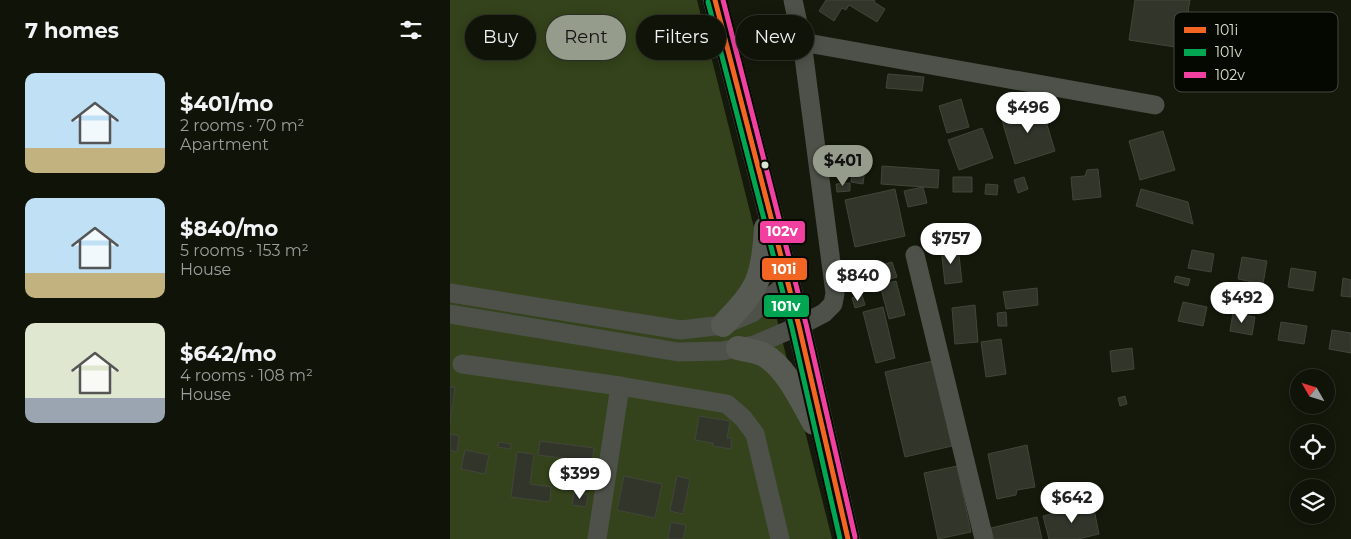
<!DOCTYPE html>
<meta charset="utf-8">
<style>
body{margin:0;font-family:Montserrat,sans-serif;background:#181c12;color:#f1f3f6;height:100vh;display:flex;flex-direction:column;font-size:19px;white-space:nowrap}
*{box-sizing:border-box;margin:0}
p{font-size:16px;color:#9b9e9c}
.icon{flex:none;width:28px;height:28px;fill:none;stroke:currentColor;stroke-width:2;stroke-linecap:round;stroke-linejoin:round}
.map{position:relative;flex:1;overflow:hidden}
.sheet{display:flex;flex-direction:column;background:#0f1308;width:450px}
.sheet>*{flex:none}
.guide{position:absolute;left:15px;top:15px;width:475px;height:45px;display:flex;gap:10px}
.needle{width:32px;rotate:309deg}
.fabs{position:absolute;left:840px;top:369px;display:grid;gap:10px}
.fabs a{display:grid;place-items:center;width:45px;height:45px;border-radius:50%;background:#0f1308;box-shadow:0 2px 12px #0003,0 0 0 1px #2f3229;font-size:25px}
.price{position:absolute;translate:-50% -42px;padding:0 11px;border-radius:18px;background:#fff;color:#222;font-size:16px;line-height:32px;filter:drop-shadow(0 1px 2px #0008)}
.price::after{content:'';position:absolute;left:50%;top:30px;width:15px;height:11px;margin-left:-8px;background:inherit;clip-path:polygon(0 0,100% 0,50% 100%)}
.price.selected{background:#959c8c;color:#111}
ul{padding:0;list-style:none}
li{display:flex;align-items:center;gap:15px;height:125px;padding:0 25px}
li span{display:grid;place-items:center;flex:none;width:140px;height:100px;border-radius:10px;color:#555}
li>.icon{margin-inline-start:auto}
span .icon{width:60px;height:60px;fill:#fffc;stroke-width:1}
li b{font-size:21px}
h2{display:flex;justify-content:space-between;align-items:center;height:60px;padding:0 25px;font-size:21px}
.tag{padding:0 18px;border-radius:22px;background:#0f1308;box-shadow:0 2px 12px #0003,0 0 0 1px #2f3229;font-size:18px;line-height:45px}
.tag.selected{background:#959c8c;color:#111}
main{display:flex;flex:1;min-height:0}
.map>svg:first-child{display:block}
.green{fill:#34431b}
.building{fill:#31352a;stroke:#42463a}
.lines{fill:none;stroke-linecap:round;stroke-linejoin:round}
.minor{stroke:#4d5149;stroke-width:19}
.major{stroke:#575a53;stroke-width:24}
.bus-1-casing{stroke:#040801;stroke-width:9}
.bus-2-casing{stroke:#040801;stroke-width:9}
.bus-3-casing{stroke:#040801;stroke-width:9}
.bus-1{stroke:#f26522;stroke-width:5}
.bus-2{stroke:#00a651;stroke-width:5}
.bus-3{stroke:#f240a1;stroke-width:5}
.bus-dot{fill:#dae2d1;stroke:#040801;stroke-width:2}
.key{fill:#040801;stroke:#44493f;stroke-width:1}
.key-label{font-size:14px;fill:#dae2d1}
.line-badge{stroke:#040801;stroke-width:2}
.badge-label{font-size:14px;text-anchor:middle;font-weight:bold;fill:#fff}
</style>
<main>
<section class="sheet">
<h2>7 homes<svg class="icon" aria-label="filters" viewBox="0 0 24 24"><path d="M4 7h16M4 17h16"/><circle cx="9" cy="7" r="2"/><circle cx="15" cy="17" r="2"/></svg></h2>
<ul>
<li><span style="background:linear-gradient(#bfe0f5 75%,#c2b280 0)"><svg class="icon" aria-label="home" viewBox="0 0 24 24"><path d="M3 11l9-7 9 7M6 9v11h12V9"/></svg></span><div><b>$401/mo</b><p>2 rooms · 70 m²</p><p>Apartment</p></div></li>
<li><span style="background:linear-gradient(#bfe0f5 75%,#c2b280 0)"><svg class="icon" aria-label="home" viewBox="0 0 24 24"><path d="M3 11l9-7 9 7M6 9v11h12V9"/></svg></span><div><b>$840/mo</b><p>5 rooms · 153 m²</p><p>House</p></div></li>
<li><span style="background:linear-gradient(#dfe7d0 75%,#9aa5b1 0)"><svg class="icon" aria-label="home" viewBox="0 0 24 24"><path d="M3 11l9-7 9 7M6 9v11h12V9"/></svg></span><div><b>$642/mo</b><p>4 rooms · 108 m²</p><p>House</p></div></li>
</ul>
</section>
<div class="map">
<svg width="901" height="539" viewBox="0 0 901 539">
<rect width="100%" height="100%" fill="#14190b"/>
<path class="green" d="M0,0H247L382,539H0Z"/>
<path class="building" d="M376,0H425L424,2L435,9L427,22L399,5L396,10L392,8L384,21L369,11Z
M685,0H740L732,48L679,40Z
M438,74L474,77L472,91L436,88Z
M511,99L519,127L497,133L489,106Z
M591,105L605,151L565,164L551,117Z
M532,128L543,158L509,170L498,140Z
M713,131L725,170L690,180L679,141Z
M432,166L489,170L488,188L431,184Z
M403,167L415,169L413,184L401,182Z
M648,169L651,197L623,200L621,177L635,176L637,170Z
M503,177H522V192H503Z
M574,177L578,189L568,193L564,180Z
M400,183V191L387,192L386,184Z
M536,184L548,185L547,195L535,194Z
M473,187L477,203L458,207L454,191Z
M445,189L455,236L405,247L395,200Z
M691,189L738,202L743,224L686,206Z
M508,246L512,282L495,284L491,248Z
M742,250L764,254L761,272L738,268Z
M792,257L817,261L813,284L788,279Z
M442,262L447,277L425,283L421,268Z
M841,268L866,272L863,291L838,287Z
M726,276L740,279L738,286L724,282Z
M893,278L901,280V297L891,296Z
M446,281L455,315L439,319L430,285Z
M587,288L588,305L556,309L553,292Z
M412,295L415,305L405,308L402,298Z
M733,302L757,307L753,326L728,321Z
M525,305L528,342L505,344L502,308Z
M433,307L445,358L426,363L413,312Z
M556,312L557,326H548L547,313Z
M783,313L805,317L802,335L780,331Z
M831,322L857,326L854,344L828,340Z
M882,330L901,333V353L879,349Z
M551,339L556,374L536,377L531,342Z
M682,348L684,369L662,372L660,351Z
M483,361L502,446L455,457L435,372Z
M0,387H5L0,424Z
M675,396L677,404L670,406L668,398Z
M249,416L280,421L277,438H282L281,449L263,446V443L245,440Z
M0,434L9,436L7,452L0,450Z
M90,441L144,448L142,462L88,455Z
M49,442L61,444L60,449L48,447Z
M577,445L585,487L567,490L566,495L547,499L538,454Z
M15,450L39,455L35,474L11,469Z
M67,452L84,454L80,484L101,487L100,502L61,497Z
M507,466L521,532L488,539L474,473Z
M174,476L212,484L205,518L167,510Z
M227,476L240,479L233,514L220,511Z
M124,493L138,495L136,507L122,505Z
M643,504L649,534L628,539H599L593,516Z
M587,517L592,539H543L541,528Z
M221,522L236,525L233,539H218Z"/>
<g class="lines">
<path class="minor" d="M352,42L705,105
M465,255L534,539
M0,293L231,330L273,325L302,313L337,283
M0,314L228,352L272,351L304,345L349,326L374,313L383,304L385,293L352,42L343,0
M12,364L170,386L277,404L293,418L305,434L330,539
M147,539L170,386"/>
<path class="major" d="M265,0L349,326L398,539
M273,325C308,289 313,279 316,228
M288,348C296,350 307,351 314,355C336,367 352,402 364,423"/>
<g class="bus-1-casing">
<path id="bus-1" d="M265,0L349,326L398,539"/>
</g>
<g class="bus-2-casing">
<path id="bus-2" d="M258,2L342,328L390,539"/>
</g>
<g class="bus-3-casing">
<path id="bus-3" d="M273,0L356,324L405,537"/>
</g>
<use href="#bus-1" class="bus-1"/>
<use href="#bus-2" class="bus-2"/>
<use href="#bus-3" class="bus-3"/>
</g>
<circle class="bus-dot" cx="315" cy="165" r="4.5"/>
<rect x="724" y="12" width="164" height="80" rx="8" class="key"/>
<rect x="734" y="27" width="22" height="6" fill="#f26522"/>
<rect x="734" y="49" width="22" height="7" fill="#00a651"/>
<rect x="734" y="72" width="22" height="6" fill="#f240a1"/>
<g class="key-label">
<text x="765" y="35">101i</text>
<text x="765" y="57">101v</text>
<text x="765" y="80">102v</text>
</g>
<g class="line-badge">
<rect x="309" y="220" width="47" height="24" rx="5" fill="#f240a1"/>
<rect x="311" y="257" width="47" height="24" rx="5" fill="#f26522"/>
<rect x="313" y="294" width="47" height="24" rx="5" fill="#00a651"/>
</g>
<g class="badge-label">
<text x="332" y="236">102v</text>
<text x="334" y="274">101i</text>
<text x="336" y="311">101v</text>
</g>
</svg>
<div class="fabs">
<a><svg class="needle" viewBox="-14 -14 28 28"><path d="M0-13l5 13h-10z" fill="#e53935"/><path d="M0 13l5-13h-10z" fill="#9b9e9c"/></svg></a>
<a><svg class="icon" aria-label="locate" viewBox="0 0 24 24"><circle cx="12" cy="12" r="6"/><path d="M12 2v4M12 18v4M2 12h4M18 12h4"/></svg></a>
<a><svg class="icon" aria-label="layers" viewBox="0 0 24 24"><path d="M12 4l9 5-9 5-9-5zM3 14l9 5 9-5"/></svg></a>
</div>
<b class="price" style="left:578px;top:134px">$496</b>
<b class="price selected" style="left:393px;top:187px">$401</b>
<b class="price" style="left:501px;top:265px">$757</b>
<b class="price" style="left:408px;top:302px">$840</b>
<b class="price" style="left:792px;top:324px">$492</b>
<b class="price" style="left:130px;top:500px">$399</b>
<b class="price" style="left:622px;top:524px">$642</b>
<div class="guide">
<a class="tag">Buy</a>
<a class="tag selected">Rent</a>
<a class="tag">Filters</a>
<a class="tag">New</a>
</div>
</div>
</main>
